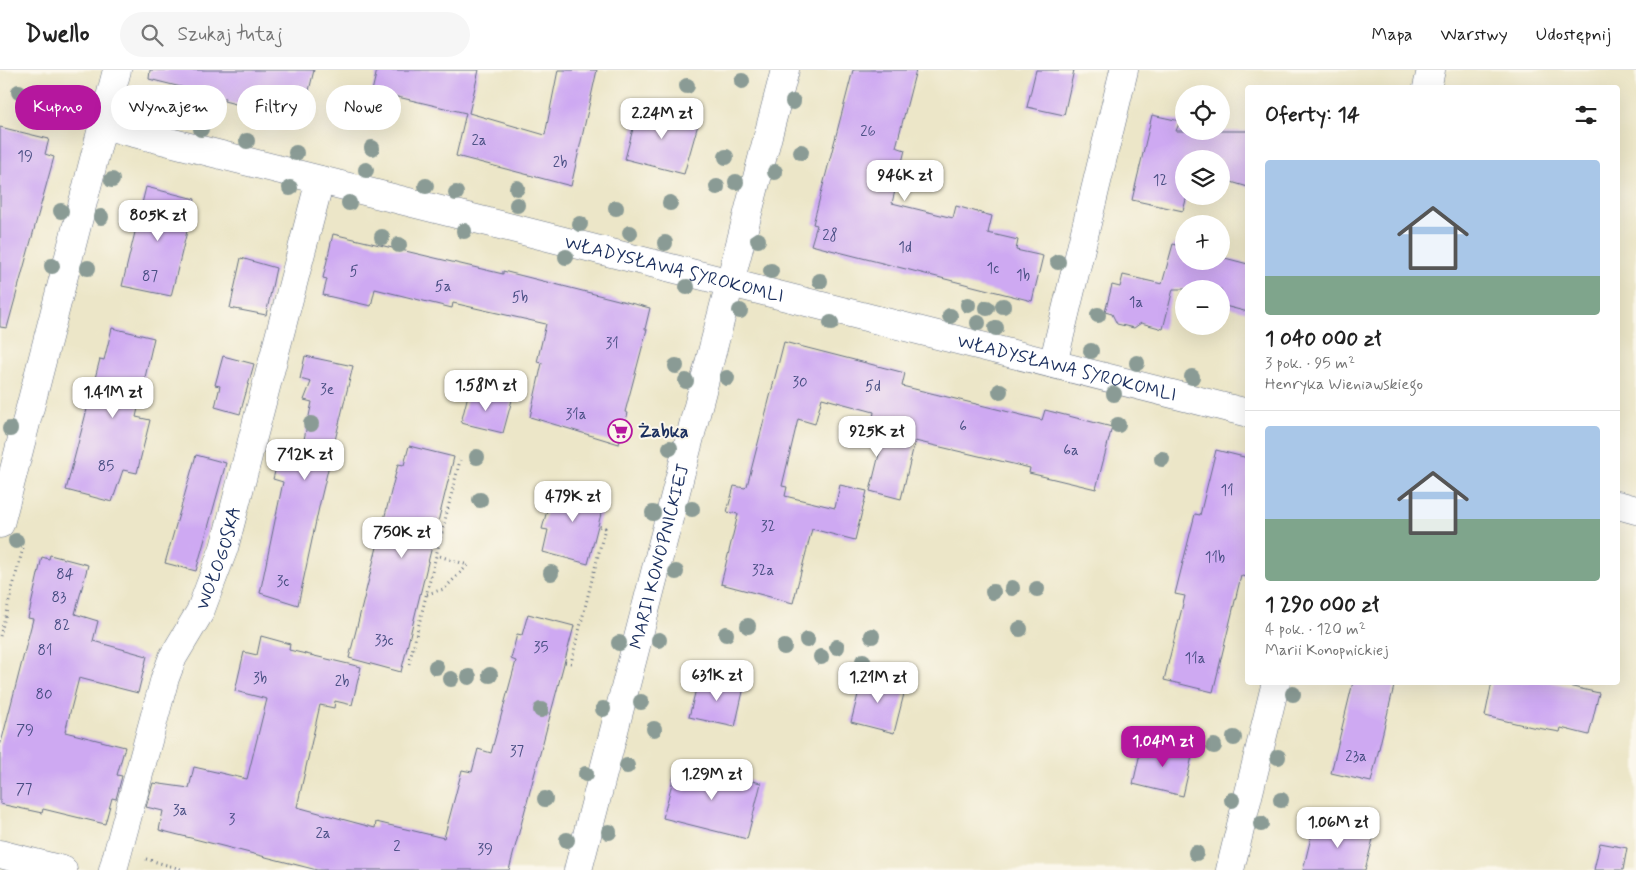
<!DOCTYPE html>
<html lang="pl">
<meta charset="utf-8">
<style>
body{margin:0;font-family:Mynerve,sans-serif;background:#f6f6f6;color:#222;height:100vh;display:flex;flex-direction:column;font-size:19px;white-space:nowrap}
*{box-sizing:border-box;margin:0}
p{font-size:16px;color:#767676}
.icon{flex:none;width:28px;height:28px;fill:none;stroke:currentColor;stroke-width:2;stroke-linecap:round;stroke-linejoin:round}
.map{position:relative;flex:1;overflow:hidden}
.details{position:absolute;left:1245px;top:15px;width:375px;height:600px;display:flex;flex-direction:column;background:#fff;border-radius:5px;box-shadow:0 5px 20px #0002}
.details>*{flex:none}
.top-card{position:absolute;left:15px;top:15px;width:475px;height:45px;display:flex;gap:10px}
.fabs{position:absolute;left:1175px;top:15px;display:grid;gap:10px}
.fabs a{display:grid;place-items:center;width:55px;height:55px;border-radius:50%;background:#fff;box-shadow:0 5px 20px #0002;font-size:25px}
.price{position:absolute;translate:-50% -42px;padding:0 11px;border-radius:10px;background:#fff;color:#222;font-size:16px;line-height:32px;filter:drop-shadow(0 1px 2px #0008)}
.price::after{content:'';position:absolute;left:50%;top:30px;width:15px;height:11px;margin-left:-8px;background:inherit;clip-path:polygon(0 0,100% 0,50% 100%)}
.price.current{background:#b5179e;color:#fff}
ul{padding:0;list-style:none}
li{display:grid;align-content:center;gap:10px;height:265px;padding:0 20px}
li+li{border-top:1px solid #e0e0e0}
li span{display:grid;place-items:center;height:155px;border-radius:5px;color:#555}
li>.icon{margin-inline-start:auto}
span .icon{width:90px;height:90px;fill:#fffc;stroke-width:1}
li b{font-size:21px}
h2{display:flex;justify-content:space-between;align-items:center;height:60px;padding:0 20px;font-size:21px}
.chip{padding:0 18px;border-radius:22px;background:#fff;box-shadow:0 5px 20px #0002;font-size:18px;line-height:45px}
.chip.current{background:#b5179e;color:#fff}
header{display:flex;align-items:center;gap:30px;box-sizing:border-box;height:70px;padding:0 25px;background:#fff;border-bottom:1px solid #e0e0e0}
header strong{font-size:24px}
nav{display:flex;gap:28px;margin-inline-start:auto;font-size:18px}
.search{width:350px;height:45px;background:#f6f6f6;display:flex;align-items:center;gap:12px;box-sizing:border-box;padding:0 18px;border-radius:28px;color:#767676;font-size:19px}
.map>svg:first-child{display:block}
.building{fill:#cea9f2}
.lines{fill:none;stroke-linecap:round;stroke-linejoin:round}
.minor-casing{stroke:#646f83;stroke-width:29}
.path{stroke:#646f83;stroke-width:3;stroke-dasharray:1 4;stroke-linecap:butt}
.minor{stroke:#fff;stroke-width:28}
.tree{fill:#8a9b95}
.labels{text-anchor:middle;stroke-width:4;stroke-linejoin:round;paint-order:stroke}
.number-label{font-size:15px;fill:#484e83}
.street-label{font-size:18px;fill:#1b2f5e;stroke:#fbf7ec}
.poi-label{font-size:18px;font-weight:bold;fill:#1b2f5e;stroke:#fbf7ec;text-anchor:start}
</style>
<header>
<strong>Dwello</strong>
<div class="search"><svg class="icon" aria-label="search" viewBox="0 0 24 24"><circle cx="10" cy="10" r="6"/><path d="M15 15l6 6"/></svg>Szukaj tutaj</div>
<nav><a>Mapa</a><a>Warstwy</a><a>Udostępnij</a></nav>
</header>
<div class="map">
<svg width="1636" height="800" viewBox="0 0 1636 800">
<rect width="100%" height="100%" fill="#fbf7ec"/>
<filter id="ink" filterUnits="userSpaceOnUse"><feTurbulence type="fractalNoise" baseFrequency=".02" numOctaves="2"/><feDisplacementMap in="SourceGraphic" scale="10" xChannelSelector="R" yChannelSelector="G"/><feConvolveMatrix kernelMatrix="1 2 1 2 8 2 1 2 1" color-interpolation-filters="sRGB"/></filter>
<filter id="wash" filterUnits="userSpaceOnUse"><feTurbulence type="fractalNoise" baseFrequency=".0096" numOctaves="4" result="noise"/><feDisplacementMap in="SourceGraphic" scale="20" xChannelSelector="R" yChannelSelector="G"/><feGaussianBlur stdDeviation="1.12" result="paint"/><feColorMatrix in="noise" values="0 0 0 0 0 0 0 0 0 0 0 0 0 0 0 0 0 1.4 0 .05"/><feComposite in="paint" operator="in"/></filter>
<g filter="url(#wash)">
<rect width="100%" height="100%" fill="#ece6c8"/>
<g id="blocks">
<path class="building" d="M150,0H314L307,29L293,25L288,44L247,37L224,31L225,28L149,9Z
M377,0H479L469,43L545,65L558,0H597L571,116L456,86L466,43L372,21Z
M853,0H916L896,77L905,80L892,133L953,148L956,136L992,146L988,163L1018,170L1016,180L1043,186L1032,231L811,175L817,155L813,154Z
M1036,0H1074L1064,45L1027,37Z
M639,36L699,51L684,104L625,89Z
M1152,45L1180,51L1176,61H1248V117L1221,109V89H1184V126H1187L1183,141L1132,130Z
M0,57L49,69L45,84L54,87L7,258L0,257Z
M146,117L195,129L171,226L122,216Z
M333,164L503,204V201L650,238L645,259H647L625,342L628,343L619,374L530,347L542,293L537,292L546,254L453,233L452,238L375,219L371,236L323,225L327,209L323,208Z
M1173,174L1184,177V191H1221V187L1248,194V242L1221,235V219H1173L1163,259L1141,253L1134,258L1117,254L1112,244L1105,242L1112,215L1120,217L1123,205L1162,214Z
M241,188L276,198L266,245L230,238Z
M112,258L154,268L136,347L150,350L137,403L123,400L112,432L66,420L100,289L104,290Z
M784,272L905,303L902,316L1042,350L1045,340L1112,357L1096,419L1029,403L1030,398L915,371L901,429L870,421L887,352L873,348L874,342L822,328L815,354L798,349L782,416L787,417L785,426L835,438L840,415L867,421L855,470L812,459L793,533L721,514L738,444L727,442L734,416L745,418L747,416Z
M223,286L254,294L240,344L215,337L220,316L215,315Z
M305,286L353,296L321,428L298,535L260,523L283,412L273,409L280,383L300,388L312,332L304,330L311,312L300,309Z
M469,321L512,330L503,363L461,353Z
M409,376L454,387L401,602L349,588L398,394L404,395Z
M1216,380L1248,388V507L1241,506L1213,622L1164,610L1185,526L1175,524L1195,444L1200,445Z
M196,385L226,393L196,501L165,493Z
M560,413L606,425L588,494L543,482L548,460L542,459L549,433L555,434Z
M50,485L88,495L75,544L98,551L93,571L147,586L138,623L79,608L65,662L125,677L117,705L122,706L116,729L112,728L105,754L43,739L42,743L0,734V677L33,549L28,548L42,487L49,489Z
M528,544L574,556L509,800H317L159,760L163,741L146,737L153,713L189,718L194,697L247,709L267,629L235,621L244,582L257,585L261,566L290,574L289,580L361,597L352,635L335,631L334,638L320,635L297,737L375,758L376,752L444,768L462,700L472,702L478,679L491,683L516,591L511,589L517,564L522,565Z
M863,605L906,616L894,663L851,652Z
M699,607L744,617L735,657L689,647Z
M1353,612H1395L1371,712L1331,703Z
M1492,612H1551L1599,623L1589,665L1561,658L1560,662L1532,657L1485,646Z
M1143,670L1193,682L1183,726L1133,714Z
M677,694L761,713L747,769L663,748Z
M1315,751L1374,765L1365,800H1303Z
M1600,773L1627,778L1623,800H1594Z"/>
</g>
</g>
<g filter="url(#ink)">
<use href="#blocks" fill-opacity="0" stroke="#646f83" stroke-width="1"/>
<g class="lines">
<g class="minor-casing">
<g id="minor">
<path d="M1427,18L1431,0"/>
<path id="s1" d="M102,55L1248,343"/>
<path d="M1053,294L1124,0"/>
<path d="M1618,435L1636,440"/>
<path d="M0,454L117,0"/>
<path d="M0,784L63,800"/>
<path id="s2" d="M113,800L165,608L173,587L200,542L224,478L320,110"/>
<path id="s3" d="M578,800L785,0"/>
<path d="M1230,800L1276,612"/>
</g>
</g>
<path class="path" d="M427,524L444,519L468,495L436,485
M0,566L24,474
M565,592L571,593L605,458L598,456
M409,594L460,390
M146,789L184,800"/>
<use href="#minor" class="minor"/>
</g>
<g class="tree">
<circle cx="742" cy="11" r="8"/>
<circle cx="687" cy="16" r="8"/>
<circle cx="19" cy="22" r="8"/>
<circle cx="133" cy="27" r="8"/>
<circle cx="793" cy="32" r="8"/>
<circle cx="157" cy="47" r="8"/>
<circle cx="201" cy="59" r="8"/>
<circle cx="247" cy="71" r="8"/>
<circle cx="372" cy="78" r="8"/>
<circle cx="801" cy="82" r="8"/>
<circle cx="296" cy="83" r="8"/>
<circle cx="726" cy="87" r="8"/>
<circle cx="366" cy="100" r="8"/>
<circle cx="775" cy="102" r="8"/>
<circle cx="112" cy="110" r="8"/>
<circle cx="736" cy="112" r="8"/>
<circle cx="426" cy="116" r="8"/>
<circle cx="717" cy="117" r="8"/>
<circle cx="290" cy="118" r="8"/>
<circle cx="517" cy="118" r="8"/>
<circle cx="456" cy="123" r="8"/>
<circle cx="349" cy="133" r="8"/>
<circle cx="670" cy="133" r="8"/>
<circle cx="517" cy="135" r="8"/>
<circle cx="616" cy="138" r="8"/>
<circle cx="61" cy="141" r="8"/>
<circle cx="101" cy="147" r="8"/>
<circle cx="580" cy="154" r="8"/>
<circle cx="464" cy="161" r="8"/>
<circle cx="630" cy="163" r="8"/>
<circle cx="382" cy="167" r="8"/>
<circle cx="758" cy="170" r="8"/>
<circle cx="665" cy="173" r="8"/>
<circle cx="399" cy="175" r="8"/>
<circle cx="566" cy="187" r="8"/>
<circle cx="1058" cy="192" r="8"/>
<circle cx="52" cy="196" r="8"/>
<circle cx="88" cy="198" r="8"/>
<circle cx="771" cy="201" r="8"/>
<circle cx="820" cy="211" r="8"/>
<circle cx="687" cy="217" r="8"/>
<circle cx="968" cy="235" r="8"/>
<circle cx="1003" cy="236" r="8"/>
<circle cx="987" cy="238" r="8"/>
<circle cx="740" cy="241" r="8"/>
<circle cx="1098" cy="245" r="8"/>
<circle cx="950" cy="246" r="8"/>
<circle cx="831" cy="253" r="8"/>
<circle cx="978" cy="253" r="8"/>
<circle cx="996" cy="258" r="8"/>
<circle cx="1091" cy="281" r="8"/>
<circle cx="1137" cy="293" r="8"/>
<circle cx="676" cy="296" r="8"/>
<circle cx="1192" cy="307" r="8"/>
<circle cx="727" cy="308" r="8"/>
<circle cx="686" cy="311" r="8"/>
<circle cx="1000" cy="321" r="8"/>
<circle cx="1114" cy="324" r="8"/>
<circle cx="311" cy="354" r="8"/>
<circle cx="1118" cy="355" r="8"/>
<circle cx="10" cy="359" r="8"/>
<circle cx="670" cy="378" r="8"/>
<circle cx="477" cy="387" r="8"/>
<circle cx="1162" cy="389" r="8"/>
<circle cx="480" cy="430" r="8"/>
<circle cx="692" cy="439" r="8"/>
<circle cx="653" cy="443" r="8"/>
<circle cx="16" cy="471" r="8"/>
<circle cx="676" cy="502" r="8"/>
<circle cx="551" cy="503" r="8"/>
<circle cx="1012" cy="518" r="8"/>
<circle cx="1037" cy="519" r="8"/>
<circle cx="993" cy="522" r="8"/>
<circle cx="748" cy="556" r="8"/>
<circle cx="1020" cy="559" r="8"/>
<circle cx="726" cy="564" r="8"/>
<circle cx="872" cy="566" r="8"/>
<circle cx="659" cy="570" r="8"/>
<circle cx="807" cy="570" r="8"/>
<circle cx="619" cy="573" r="8"/>
<circle cx="784" cy="577" r="8"/>
<circle cx="837" cy="577" r="8"/>
<circle cx="821" cy="587" r="8"/>
<circle cx="863" cy="591" r="8"/>
<circle cx="436" cy="597" r="8"/>
<circle cx="490" cy="605" r="8"/>
<circle cx="469" cy="607" r="8"/>
<circle cx="451" cy="609" r="8"/>
<circle cx="1293" cy="624" r="8"/>
<circle cx="641" cy="632" r="8"/>
<circle cx="603" cy="639" r="8"/>
<circle cx="541" cy="640" r="8"/>
<circle cx="654" cy="659" r="8"/>
<circle cx="1234" cy="668" r="8"/>
<circle cx="1214" cy="676" r="8"/>
<circle cx="1278" cy="687" r="8"/>
<circle cx="627" cy="696" r="8"/>
<circle cx="586" cy="704" r="8"/>
<circle cx="545" cy="729" r="8"/>
<circle cx="1232" cy="730" r="8"/>
<circle cx="1281" cy="730" r="8"/>
<circle cx="1261" cy="754" r="8"/>
<circle cx="609" cy="762" r="8"/>
<circle cx="567" cy="770" r="8"/>
<circle cx="1196" cy="783" r="8"/>
</g>
</g>
<defs>
<g id="supermarket-ring" transform="scale(1.25)"><circle r="9.5" fill="#fbf7ec" stroke="#b5179e" stroke-width="1.5"/><path d="M-6-5.5h2.5l.6 2H6L4.5 2H-2.5L-4.4-4H-6ZM-1.5 3.2a1.3 1.3 0 1 0 .1 0ZM3 3.2a1.3 1.3 0 1 0 .1 0Z" fill="#b5179e"/></g>
</defs>
<g fill-rule="evenodd">
<use href="#supermarket-ring" x="620" y="361"/>
</g>
<g class="labels">
<g class="number-label">
<text x="868" y="66">26</text>
<text x="479" y="75">2a</text>
<text x="25" y="91">19</text>
<text x="560" y="97">2b</text>
<text x="1160" y="115">12</text>
<text x="830" y="170">28</text>
<text x="905" y="182">1d</text>
<text x="993" y="203">1c</text>
<text x="354" y="206">5</text>
<text x="1023" y="210">1b</text>
<text x="150" y="211">87</text>
<text x="443" y="221">5a</text>
<text x="520" y="232">5b</text>
<text x="1136" y="237">1a</text>
<text x="612" y="278">31</text>
<text x="800" y="317">30</text>
<text x="873" y="321">5d</text>
<text x="327" y="324">3e</text>
<text x="576" y="349">31a</text>
<text x="963" y="361">6</text>
<text x="1071" y="385">6a</text>
<text x="106" y="401">85</text>
<text x="1227" y="425">11</text>
<text x="768" y="461">32</text>
<text x="1215" y="492">11b</text>
<text x="763" y="505">32a</text>
<text x="65" y="509">84</text>
<text x="283" y="516">3c</text>
<text x="59" y="532">83</text>
<text x="62" y="560">82</text>
<text x="384" y="575">33c</text>
<text x="541" y="582">35</text>
<text x="45" y="585">81</text>
<text x="1195" y="593">11a</text>
<text x="260" y="613">3b</text>
<text x="342" y="616">2b</text>
<text x="44" y="629">80</text>
<text x="25" y="665">79</text>
<text x="517" y="686">37</text>
<text x="1356" y="691">23a</text>
<text x="24" y="724">77</text>
<text x="180" y="745">3a</text>
<text x="232" y="754">3</text>
<text x="323" y="768">2a</text>
<text x="397" y="781">2</text>
<text x="485" y="784">39</text>
</g>
<g class="street-label">
<text dy="6" stroke="none"><textPath href="#s1" startOffset="590">WŁADYSŁAWA SYROKOMLI</textPath></text>
<text dy="6" stroke="none"><textPath href="#s1" startOffset="995">WŁADYSŁAWA SYROKOMLI</textPath></text>
<text dy="6" stroke="none"><textPath href="#s2" startOffset="331">WOŁOGOSKA</textPath></text>
<text dy="6" stroke="none"><textPath href="#s3" startOffset="324">MARII KONOPNICKIEJ</textPath></text>
</g>
<g class="poi-label">
<text x="638" y="367">Żabka</text>
</g>
</g>
</svg>
<div class="fabs">
<a><svg class="icon" aria-label="locate" viewBox="0 0 24 24"><circle cx="12" cy="12" r="6"/><path d="M12 2v4M12 18v4M2 12h4M18 12h4"/></svg></a>
<a><svg class="icon" aria-label="layers" viewBox="0 0 24 24"><path d="M12 4l9 5-9 5-9-5zM3 14l9 5 9-5"/></svg></a>
<a>+</a>
<a>−</a>
</div>
<b class="price" style="left:662px;top:70px">2.24M zł</b>
<b class="price" style="left:905px;top:132px">946K zł</b>
<b class="price" style="left:158px;top:172px">805K zł</b>
<b class="price" style="left:486px;top:342px">1.58M zł</b>
<b class="price" style="left:113px;top:349px">1.41M zł</b>
<b class="price" style="left:877px;top:388px">925K zł</b>
<b class="price" style="left:305px;top:411px">712K zł</b>
<b class="price" style="left:573px;top:453px">479K zł</b>
<b class="price" style="left:402px;top:489px">750K zł</b>
<b class="price" style="left:717px;top:632px">631K zł</b>
<b class="price" style="left:878px;top:634px">1.21M zł</b>
<b class="price current" style="left:1163px;top:698px">1.04M zł</b>
<b class="price" style="left:712px;top:731px">1.29M zł</b>
<b class="price" style="left:1338px;top:779px">1.06M zł</b>
<div class="top-card">
<a class="chip current">Kupno</a>
<a class="chip">Wynajem</a>
<a class="chip">Filtry</a>
<a class="chip">Nowe</a>
</div>
<section class="details">
<h2>Oferty: 14<svg class="icon" aria-label="filters" viewBox="0 0 24 24"><path d="M4 7h16M4 17h16"/><circle cx="9" cy="7" r="2"/><circle cx="15" cy="17" r="2"/></svg></h2>
<ul>
<li><span style="background:linear-gradient(#a9c7e8 75%,#7fa58c 0)"><svg class="icon" aria-label="home" viewBox="0 0 24 24"><path d="M3 11l9-7 9 7M6 9v11h12V9"/></svg></span><div><b>1 040 000 zł</b><p>3 pok. · 95 m²</p><p>Henryka Wieniawskiego</p></div></li>
<li><span style="background:linear-gradient(#a9c7e8 60%,#7fa58c 0)"><svg class="icon" aria-label="home" viewBox="0 0 24 24"><path d="M3 11l9-7 9 7M6 9v11h12V9"/></svg></span><div><b>1 290 000 zł</b><p>4 pok. · 120 m²</p><p>Marii Konopnickiej</p></div></li>
</ul>
</section>
</div>
